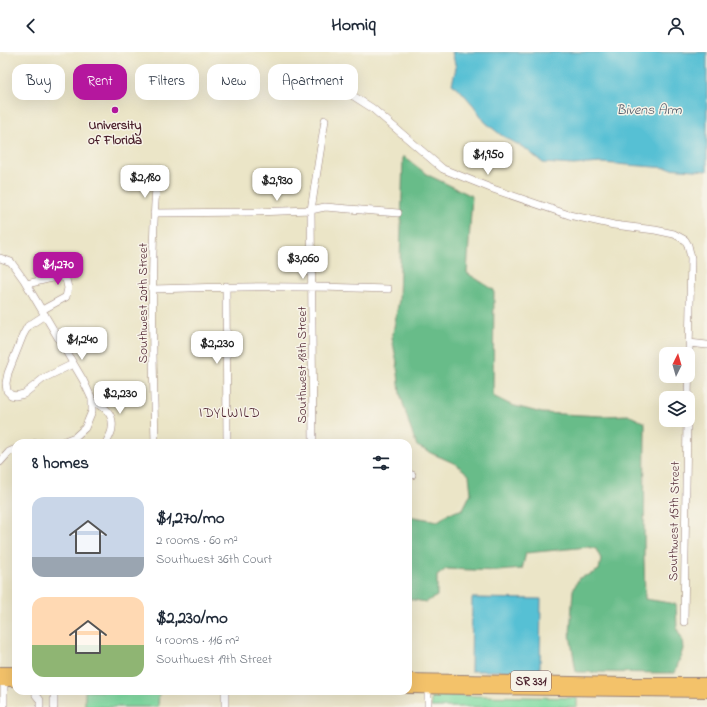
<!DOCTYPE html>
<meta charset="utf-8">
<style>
body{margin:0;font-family:"Indie Flower",sans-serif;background:#f6f6f7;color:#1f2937;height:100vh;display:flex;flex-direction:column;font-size:15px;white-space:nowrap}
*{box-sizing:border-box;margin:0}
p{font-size:13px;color:#747a83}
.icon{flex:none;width:22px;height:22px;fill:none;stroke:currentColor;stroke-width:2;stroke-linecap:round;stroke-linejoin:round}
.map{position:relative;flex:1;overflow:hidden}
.side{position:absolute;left:12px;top:387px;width:400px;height:256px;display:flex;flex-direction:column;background:#fff;border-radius:12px;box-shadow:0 4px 16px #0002}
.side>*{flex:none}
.hud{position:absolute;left:12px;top:12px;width:400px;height:36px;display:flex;gap:8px}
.needle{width:26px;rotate:5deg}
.controls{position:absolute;left:659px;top:295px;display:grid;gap:8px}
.controls a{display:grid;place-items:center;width:36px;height:36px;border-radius:8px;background:#fff;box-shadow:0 4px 16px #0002;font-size:20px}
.price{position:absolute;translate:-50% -34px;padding:0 9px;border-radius:8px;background:#fff;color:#222;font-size:13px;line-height:26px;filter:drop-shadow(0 1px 2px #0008)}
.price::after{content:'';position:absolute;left:50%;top:24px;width:12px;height:9px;margin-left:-6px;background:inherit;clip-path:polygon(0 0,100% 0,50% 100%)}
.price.selected{background:#b5179e;color:#fff}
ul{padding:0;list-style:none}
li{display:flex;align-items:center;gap:12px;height:100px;padding:0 20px}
li span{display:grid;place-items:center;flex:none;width:112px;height:80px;border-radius:12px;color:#555}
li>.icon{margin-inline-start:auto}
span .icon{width:48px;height:48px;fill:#fffc;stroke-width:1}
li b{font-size:17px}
h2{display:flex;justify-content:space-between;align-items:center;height:48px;padding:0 20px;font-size:17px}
.tag{padding:0 14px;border-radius:12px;background:#fff;box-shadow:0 4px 16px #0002;font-size:14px;line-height:36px}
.tag.selected{background:#b5179e;color:#fff}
header{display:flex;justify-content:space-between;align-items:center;height:52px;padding:0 20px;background:#fff;font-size:18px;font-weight:800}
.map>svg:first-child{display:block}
.green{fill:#81dca3;stroke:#667e67}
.forest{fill:#68bc89;stroke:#596e5a}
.water{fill:#57c0d4;stroke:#507080}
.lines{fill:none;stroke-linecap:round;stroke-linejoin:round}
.minor-casing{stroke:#9a8279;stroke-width:8}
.highway-casing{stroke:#9a8279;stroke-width:12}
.minor{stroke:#fff;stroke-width:7}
.highway{stroke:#f3c26a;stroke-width:10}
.poi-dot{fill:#b5179e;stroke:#f7f3e8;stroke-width:1.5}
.labels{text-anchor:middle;stroke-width:3;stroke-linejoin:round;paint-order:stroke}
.shield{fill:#f7f3e8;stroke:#7e5f64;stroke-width:1}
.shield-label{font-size:12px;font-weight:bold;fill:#4a1f2b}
.poi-label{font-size:13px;font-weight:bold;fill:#4a1f2b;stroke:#f7f3e8}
.street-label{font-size:13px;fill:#4a1f2b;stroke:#f7f3e8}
.water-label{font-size:14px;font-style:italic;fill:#4f5766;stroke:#f7f3e8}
.neighbourhood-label{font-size:14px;letter-spacing:1px;fill:#4a1f2b;stroke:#f7f3e8}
</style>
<header><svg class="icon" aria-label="back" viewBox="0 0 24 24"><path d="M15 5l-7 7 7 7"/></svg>Homiq<svg class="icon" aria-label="person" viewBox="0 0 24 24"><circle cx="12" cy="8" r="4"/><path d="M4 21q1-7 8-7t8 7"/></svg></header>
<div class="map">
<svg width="707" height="655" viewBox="0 0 707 655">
<rect width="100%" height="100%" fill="#f7f3e8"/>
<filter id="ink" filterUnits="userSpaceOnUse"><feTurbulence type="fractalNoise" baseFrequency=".025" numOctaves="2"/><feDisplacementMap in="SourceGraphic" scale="8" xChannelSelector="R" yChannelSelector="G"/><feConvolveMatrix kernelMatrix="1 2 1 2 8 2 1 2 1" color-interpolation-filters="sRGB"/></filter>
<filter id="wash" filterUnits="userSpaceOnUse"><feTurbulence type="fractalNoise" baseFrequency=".012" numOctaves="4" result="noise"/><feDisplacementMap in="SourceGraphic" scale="16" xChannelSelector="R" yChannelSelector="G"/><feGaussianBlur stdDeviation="0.9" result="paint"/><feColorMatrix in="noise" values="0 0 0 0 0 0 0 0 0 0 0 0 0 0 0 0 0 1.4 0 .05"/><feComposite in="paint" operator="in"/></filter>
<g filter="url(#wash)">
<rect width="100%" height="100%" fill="#ebe5c7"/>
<path class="green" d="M85,639H159L158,655H85Z
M431,643L577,646V655H431Z"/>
<path class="forest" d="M403,104L428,123L472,144L467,221L494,238L493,344L511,353L542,361L602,364L628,363L645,371L644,506L645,547L676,552L677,577L682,587L683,597L675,621L576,620L570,582L573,538L579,526L591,522L599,518L601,507L596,497L588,495L526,501L522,517L499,519L446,517L437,524V544L426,550L408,547V464L438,469L448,462L463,457L471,441L469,423L456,412L433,402L417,394L410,375L400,341L397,311L392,286L399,248Z"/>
<path class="water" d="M452,0H707V119L602,111L573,113L543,111L526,97L501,83L485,70L474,54L460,38L452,32L456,16Z
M472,546L541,547L540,619H471Z"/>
</g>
<g filter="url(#ink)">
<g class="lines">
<g class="minor-casing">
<path id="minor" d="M308,30L347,40L372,56L443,117L493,137L569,163L614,173L655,178L674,182L685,188L688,193L691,206L688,346
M154,161L255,160L311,158L325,155L398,161
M0,206L11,210L24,228L83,328L92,347V359L85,376L75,385L62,390L36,391
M27,232L60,224L66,227L68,236L66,245L42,258
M226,234L227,391
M153,237C232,234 310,234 388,237
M45,263L28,274L23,283L8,321L6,331L7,339L11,343L15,344L24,342L44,326L73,312
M689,291L707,293
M92,350C104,353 114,362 112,376C112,381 108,387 106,391
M155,391C153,306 150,220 156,135
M313,391L311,158L325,68
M0,410L9,400L16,397
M408,422L412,423
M684,570L687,368
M1,627L4,634V655
M54,639V655
M36,643L40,648V655
M225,655V639
M428,655V632"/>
</g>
<g class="highway-casing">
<path id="highway" d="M0,620H16
M408,627L626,631H707
M0,629H16
M408,636L707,640"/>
</g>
<use href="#minor" class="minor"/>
<use href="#highway" class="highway"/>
</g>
</g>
<circle class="poi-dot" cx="115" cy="58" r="4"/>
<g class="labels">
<rect class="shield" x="511" y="619" width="40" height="20" rx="3"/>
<g class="shield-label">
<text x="531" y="633">SR 331</text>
</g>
<g class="poi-label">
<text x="115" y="77">University<tspan x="115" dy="15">of Florida</tspan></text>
</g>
<g class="street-label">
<text transform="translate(142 251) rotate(-90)" y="5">Southwest 20th Street</text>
<text transform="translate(301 313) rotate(-90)" y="5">Southwest 18th Street</text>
<text transform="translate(673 469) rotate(-89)" y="5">Southwest 15th Street</text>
</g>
<g class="water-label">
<text x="649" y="62">Bivens Arm</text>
</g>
<g class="neighbourhood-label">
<text x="230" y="365">IDYLWILD</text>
</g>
</g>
</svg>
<div class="controls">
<a><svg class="needle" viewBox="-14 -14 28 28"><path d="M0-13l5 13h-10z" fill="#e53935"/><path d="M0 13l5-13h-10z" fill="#747a83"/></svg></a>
<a><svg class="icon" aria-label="layers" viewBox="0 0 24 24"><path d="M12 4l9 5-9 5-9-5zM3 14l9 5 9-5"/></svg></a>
</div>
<b class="price" style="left:488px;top:124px">$1,950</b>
<b class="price" style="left:145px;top:147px">$2,180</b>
<b class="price" style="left:277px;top:150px">$2,930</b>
<b class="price" style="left:303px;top:228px">$3,060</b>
<b class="price selected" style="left:58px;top:234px">$1,270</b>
<b class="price" style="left:82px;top:309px">$1,240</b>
<b class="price" style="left:217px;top:313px">$2,230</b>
<b class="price" style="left:120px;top:363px">$2,230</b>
<div class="hud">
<a class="tag">Buy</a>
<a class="tag selected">Rent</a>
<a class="tag">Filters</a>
<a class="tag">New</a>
<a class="tag">Apartment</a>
</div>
<section class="side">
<h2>8 homes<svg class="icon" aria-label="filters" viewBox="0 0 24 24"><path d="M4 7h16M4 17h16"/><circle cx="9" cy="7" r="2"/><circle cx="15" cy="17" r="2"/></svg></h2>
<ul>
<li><span style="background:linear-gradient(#c9d6e8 75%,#9aa5b1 0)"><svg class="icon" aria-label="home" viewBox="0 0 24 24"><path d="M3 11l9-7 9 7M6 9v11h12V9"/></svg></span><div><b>$1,270/mo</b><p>2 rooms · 60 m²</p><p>Southwest 36th Court</p></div></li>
<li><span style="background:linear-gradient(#ffd9b3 60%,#8fb573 0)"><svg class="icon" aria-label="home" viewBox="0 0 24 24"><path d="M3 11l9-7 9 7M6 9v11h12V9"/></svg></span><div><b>$2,230/mo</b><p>4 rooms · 116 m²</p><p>Southwest 19th Street</p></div></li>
</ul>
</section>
</div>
